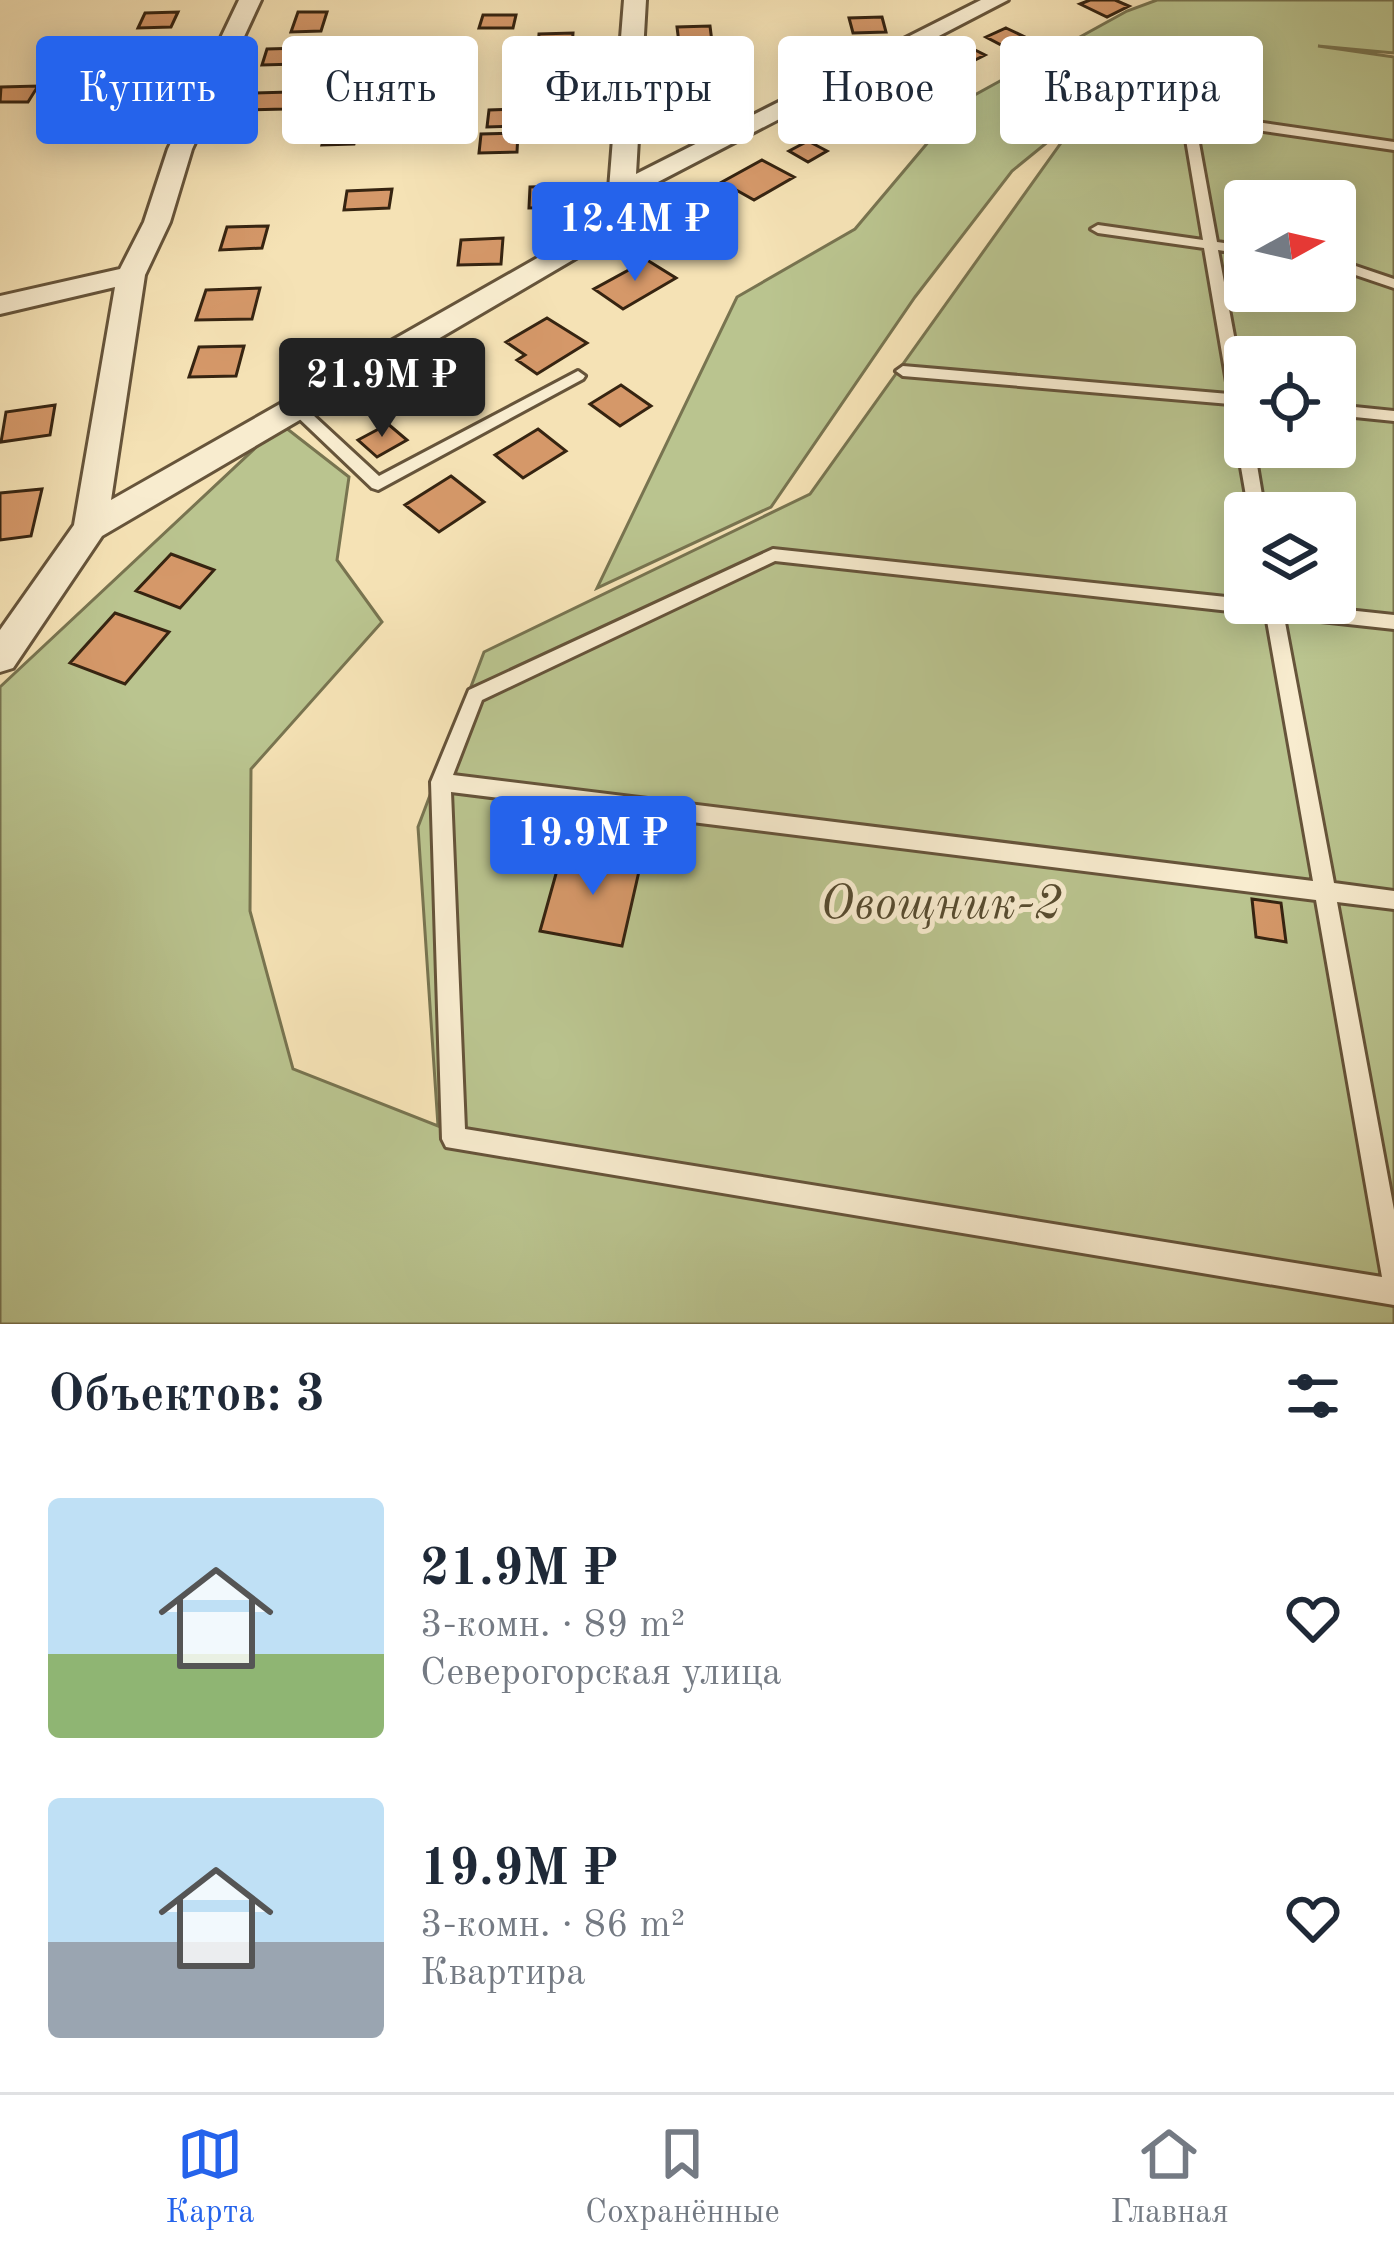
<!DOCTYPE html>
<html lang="ru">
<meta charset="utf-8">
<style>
body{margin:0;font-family:"Old Standard TT",serif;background:#f2f2f3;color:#1f2937;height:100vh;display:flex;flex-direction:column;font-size:45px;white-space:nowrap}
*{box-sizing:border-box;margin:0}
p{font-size:39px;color:#747a83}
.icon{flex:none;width:66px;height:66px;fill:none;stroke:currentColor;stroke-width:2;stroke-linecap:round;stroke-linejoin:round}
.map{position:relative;height:1324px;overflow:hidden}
.side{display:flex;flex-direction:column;background:#fff;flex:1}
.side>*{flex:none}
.hud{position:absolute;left:36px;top:36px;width:1323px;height:108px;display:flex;gap:24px}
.needle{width:78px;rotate:82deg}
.tools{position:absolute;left:1224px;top:180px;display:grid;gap:24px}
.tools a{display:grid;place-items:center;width:132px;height:132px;border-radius:12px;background:#fff;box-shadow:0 6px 30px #0003;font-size:60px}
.price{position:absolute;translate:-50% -102px;padding:0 27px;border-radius:12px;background:#2563eb;color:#fff;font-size:39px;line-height:78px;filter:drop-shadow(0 3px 6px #0008)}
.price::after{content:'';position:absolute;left:50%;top:72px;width:36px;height:27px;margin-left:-18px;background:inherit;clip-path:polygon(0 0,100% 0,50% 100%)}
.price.selected{background:#222;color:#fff}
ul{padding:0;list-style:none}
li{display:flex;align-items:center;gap:36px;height:300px;padding:0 48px}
li span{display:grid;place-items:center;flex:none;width:336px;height:240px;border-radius:12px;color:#555}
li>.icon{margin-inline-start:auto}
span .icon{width:144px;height:144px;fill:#fffc;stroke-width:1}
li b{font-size:51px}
h2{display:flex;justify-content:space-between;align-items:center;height:144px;padding:0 48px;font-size:51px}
.chip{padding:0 42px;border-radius:12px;background:#fff;box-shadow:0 6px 30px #0003;font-size:42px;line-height:108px}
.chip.selected{background:#2563eb;color:#fff}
.tab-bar{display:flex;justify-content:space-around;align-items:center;height:168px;border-top:3px solid #e0e1e3;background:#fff;font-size:33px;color:#747a83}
.tab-bar a{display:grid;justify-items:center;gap:6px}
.tab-bar .selected{color:#2563eb}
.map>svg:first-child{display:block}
.green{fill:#bac48f;stroke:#787450;stroke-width:3;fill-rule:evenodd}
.building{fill:#d59869;stroke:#362411;stroke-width:3}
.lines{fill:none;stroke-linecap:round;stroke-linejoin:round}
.service-casing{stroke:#66543a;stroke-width:6}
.minor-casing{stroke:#66543a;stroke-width:6}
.service{fill:#f8eccf;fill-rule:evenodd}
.minor{fill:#f8eccf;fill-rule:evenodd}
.labels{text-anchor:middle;stroke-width:10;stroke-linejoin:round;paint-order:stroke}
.park-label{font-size:48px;font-style:italic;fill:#574c30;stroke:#f8eccf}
</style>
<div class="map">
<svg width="1394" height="1324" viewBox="0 0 1394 1324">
<rect width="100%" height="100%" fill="#f5e2b5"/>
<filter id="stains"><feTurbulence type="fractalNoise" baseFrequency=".00167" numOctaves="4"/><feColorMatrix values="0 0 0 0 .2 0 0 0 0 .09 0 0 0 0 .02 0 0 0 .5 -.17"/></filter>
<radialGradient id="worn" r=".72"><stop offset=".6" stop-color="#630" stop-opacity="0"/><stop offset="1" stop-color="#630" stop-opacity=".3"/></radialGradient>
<path class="green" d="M1157,0H1394V53L1318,46L1394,57V1324H0V687L281,424L349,477L337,560L382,622L251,769L250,911L293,1069L438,1126L418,827L484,652L810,494L1071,129L1229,55L1104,96L1012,171L915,297L771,507L597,588L737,297L855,229L962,102L1127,11ZM1245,201H1335V291H1245ZM1245,357H1335V447H1245ZM1245,513H1335V603H1245Z"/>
<path class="building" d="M1090,0H1115L1129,6L1107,17L1080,4Z
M178,12L171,27L138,28L145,13Z
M298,12H327L321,31L291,32Z
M483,15H516L513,28H479Z
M882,17L886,32L853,33L849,18Z
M710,26L712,42L679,43L677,27Z
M1006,28L1025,37L1005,47L986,37Z
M573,33L572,49L538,50L539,34Z
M957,41L985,55L963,66L935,52Z
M302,48L297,64L262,65L267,49Z
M133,59H169L158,79L110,78L117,66H129Z
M713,66L715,83L680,84L679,67Z
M558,67L557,84H522L523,68Z
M900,78L928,94L903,106L875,90Z
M38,86L28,102H0L1,87Z
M290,92L285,109L248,110L254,93Z
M718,105L720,124L682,125L681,106Z
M520,109L518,126L487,127L489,110Z
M851,109L870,119L852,129L832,119Z
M360,121L354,144L322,145L329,122Z
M518,133L517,152L479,153L481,134Z
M808,141L827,151L808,162L789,151Z
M762,160L794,177L754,200L722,182Z
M569,186L568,207L529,208L530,187Z
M392,189L389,208L344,210L347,191Z
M268,226L262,248L220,250L227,227Z
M503,238L501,264L458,265L461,240Z
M647,260L676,278L623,309L594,289Z
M260,288L252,319L196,320L206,290Z
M547,318L587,343L537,374L517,360L525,355L506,342Z
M244,346L236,376L189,377L199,347Z
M621,385L651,406L620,426L590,404Z
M55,405L50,435L1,442L6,412Z
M388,424L407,440L377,457L358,440Z
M538,429L566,451L523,478L495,455Z
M451,476L484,502L439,532L405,505Z
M42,489L31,536L0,540V493Z
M171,554L214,570L180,608L136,591Z
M115,613L169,632L125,684L70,663Z
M589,849L642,858L622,946L540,931L559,863L584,867Z
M1252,899L1281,903L1286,942L1256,937Z"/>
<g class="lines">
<g class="service-casing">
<path id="service" d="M1188,112L1394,142V150L1195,121L1217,242L1245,246V254L1218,250L1245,395V447H1254L1265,513H1249L1230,404L903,376L896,371L903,366L1229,394L1204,248L1098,233L1091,229L1098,225L1203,240L1182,116Z
M1335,259L1394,279V288L1335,268Z
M578,371L585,376L583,379L378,490L372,488L287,407L290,403H300L379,476Z
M1335,405L1394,411V421L1335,415Z
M773,549L1245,599V603H1282L1394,615V629L1284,617L1334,883L1394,891V909L1337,902L1394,1210V1305L446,1147L442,1139L431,782L469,690ZM775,561L1266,615L1313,881L453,775L482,700ZM451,792L1316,900L1382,1277L465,1129Z"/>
</g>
<g class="minor-casing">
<path id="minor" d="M239,0H261L192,149L170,222L145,275L111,500L569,240L609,189L624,0H646L636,174L981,0H1008L631,196L611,216L588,251L102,536L13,668L0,672V630L74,525L115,287L0,314V296L120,269L144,222L168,149Z"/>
</g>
<use href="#service" class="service"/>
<use href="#minor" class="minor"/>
</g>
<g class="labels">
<g class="park-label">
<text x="941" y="918">Овощник-2</text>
</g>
</g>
<rect width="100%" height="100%" filter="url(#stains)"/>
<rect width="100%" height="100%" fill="url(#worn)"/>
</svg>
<div class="tools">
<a><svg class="needle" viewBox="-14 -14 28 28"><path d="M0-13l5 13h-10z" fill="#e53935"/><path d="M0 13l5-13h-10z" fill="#747a83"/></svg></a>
<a><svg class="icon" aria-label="locate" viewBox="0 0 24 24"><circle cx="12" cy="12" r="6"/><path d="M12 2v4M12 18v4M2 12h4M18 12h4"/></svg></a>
<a><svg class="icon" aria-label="layers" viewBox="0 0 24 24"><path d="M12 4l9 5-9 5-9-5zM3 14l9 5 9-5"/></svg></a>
</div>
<b class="price" style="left:635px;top:284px">12.4M ₽</b>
<b class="price selected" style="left:382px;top:440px">21.9M ₽</b>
<b class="price" style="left:593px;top:898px">19.9M ₽</b>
<div class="hud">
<a class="chip selected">Купить</a>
<a class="chip">Снять</a>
<a class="chip">Фильтры</a>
<a class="chip">Новое</a>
<a class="chip">Квартира</a>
</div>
</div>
<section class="side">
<h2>Объектов: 3<svg class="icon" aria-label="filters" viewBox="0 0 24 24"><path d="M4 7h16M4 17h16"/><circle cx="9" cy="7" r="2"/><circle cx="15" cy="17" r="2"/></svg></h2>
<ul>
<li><span style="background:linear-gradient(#bfe0f5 65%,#8fb573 0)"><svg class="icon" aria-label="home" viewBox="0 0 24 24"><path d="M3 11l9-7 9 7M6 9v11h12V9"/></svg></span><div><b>21.9M ₽</b><p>3-комн. · 89 m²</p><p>Северогорская улица</p></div><svg class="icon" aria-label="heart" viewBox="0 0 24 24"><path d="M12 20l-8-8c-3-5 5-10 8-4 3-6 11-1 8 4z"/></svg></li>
<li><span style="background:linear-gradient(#bfe0f5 60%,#9aa5b1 0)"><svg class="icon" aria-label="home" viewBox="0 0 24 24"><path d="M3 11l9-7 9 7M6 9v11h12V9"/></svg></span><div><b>19.9M ₽</b><p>3-комн. · 86 m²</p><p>Квартира</p></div><svg class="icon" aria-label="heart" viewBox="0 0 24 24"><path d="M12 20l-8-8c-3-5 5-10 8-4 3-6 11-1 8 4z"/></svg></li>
</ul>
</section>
<nav class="tab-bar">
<a class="selected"><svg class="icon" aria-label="map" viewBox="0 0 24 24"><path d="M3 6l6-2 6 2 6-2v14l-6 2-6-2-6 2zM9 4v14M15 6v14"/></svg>Карта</a>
<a><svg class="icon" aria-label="saved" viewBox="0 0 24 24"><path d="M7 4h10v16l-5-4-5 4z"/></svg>Сохранённые</a>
<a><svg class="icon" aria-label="home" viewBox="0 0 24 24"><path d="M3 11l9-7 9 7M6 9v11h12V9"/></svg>Главная</a>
</nav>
